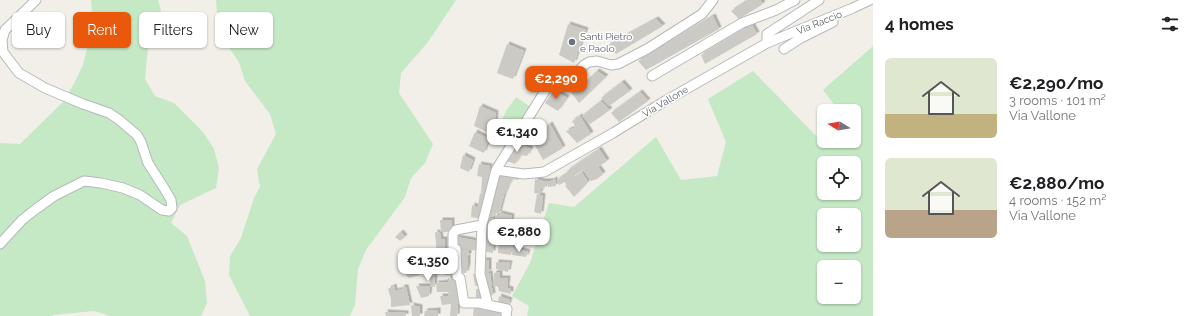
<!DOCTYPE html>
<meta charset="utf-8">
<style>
body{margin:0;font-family:Raleway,sans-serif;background:#f2f2f2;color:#202124;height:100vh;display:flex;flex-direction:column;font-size:15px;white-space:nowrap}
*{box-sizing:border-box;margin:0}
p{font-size:13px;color:#757577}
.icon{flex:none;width:22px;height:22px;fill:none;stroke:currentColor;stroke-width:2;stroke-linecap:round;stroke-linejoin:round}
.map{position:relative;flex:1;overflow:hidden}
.sheet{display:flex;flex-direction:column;background:#fff;width:320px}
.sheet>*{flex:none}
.hud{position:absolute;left:12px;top:12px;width:380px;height:36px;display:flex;gap:8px}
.needle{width:26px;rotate:281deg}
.fabs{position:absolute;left:817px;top:104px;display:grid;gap:8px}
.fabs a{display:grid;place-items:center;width:44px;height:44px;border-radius:6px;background:#fff;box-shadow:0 1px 3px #0004;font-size:20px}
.price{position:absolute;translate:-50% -34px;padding:0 9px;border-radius:8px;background:#fff;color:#222;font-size:13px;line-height:26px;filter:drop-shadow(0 1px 2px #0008)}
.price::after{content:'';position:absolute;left:50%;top:24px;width:12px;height:9px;margin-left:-6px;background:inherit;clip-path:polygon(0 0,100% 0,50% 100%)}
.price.active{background:#ea580c;color:#fff}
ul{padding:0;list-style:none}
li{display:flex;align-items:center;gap:12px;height:100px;padding:0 12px}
li span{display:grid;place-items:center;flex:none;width:112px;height:80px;border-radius:6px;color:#555}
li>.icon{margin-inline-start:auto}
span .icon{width:48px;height:48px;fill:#fffc;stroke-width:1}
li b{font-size:17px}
h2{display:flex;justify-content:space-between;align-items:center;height:48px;padding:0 12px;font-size:17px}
.tag{padding:0 14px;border-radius:6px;background:#fff;box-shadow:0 1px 3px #0004;font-size:14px;line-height:36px}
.tag.active{background:#ea580c;color:#fff}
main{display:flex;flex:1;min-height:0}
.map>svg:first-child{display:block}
.green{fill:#c5e8c5;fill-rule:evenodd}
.building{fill:#cccac5;filter:url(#shadow)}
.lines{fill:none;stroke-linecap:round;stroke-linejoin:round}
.minor-casing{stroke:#b5b8bc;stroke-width:11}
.minor{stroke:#fff;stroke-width:9}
.worship-dot{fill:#6b7280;stroke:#fff;stroke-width:1.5}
.labels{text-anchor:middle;stroke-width:3;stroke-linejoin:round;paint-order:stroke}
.street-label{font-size:10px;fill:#5f6368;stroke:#fff}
.worship-label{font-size:10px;fill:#5b616d;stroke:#fff;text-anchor:start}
</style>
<main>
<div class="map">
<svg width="873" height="316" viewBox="0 0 873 316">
<defs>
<filter id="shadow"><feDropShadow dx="2.5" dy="-2.5" stdDeviation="0" flood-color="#0004"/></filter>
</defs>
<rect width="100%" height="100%" fill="#f1efe8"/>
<path class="green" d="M91,0H158L161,10L148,47L145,79L155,96L174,103L203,132L214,149L219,168L216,188L180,205L171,223L187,236L205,281L207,303L201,316H110L94,311L53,315L52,316H0V143L20,144L63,102L74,84L83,65L93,25Z
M216,0H456L428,42L401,73L399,93L433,144L425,163L411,178L405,197L366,250L358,269L355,305L350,316H250L229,275L230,256L241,238L254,198L260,187L257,169L276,134L270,114L245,81L239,62L227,45L217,13Z
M873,46V316H527L529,306L512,296L530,263L549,203L574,207L656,137L681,180L717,176L726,142L708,99L753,71L824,144L829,141H854V111H839L823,90ZM824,163H854V193H824ZM824,215H854V245H824ZM824,267H854V297H824Z
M516,97L532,108L512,142L496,135L506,111Z"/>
<path class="building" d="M748,0H760L763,4L739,19L731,11Z
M713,16L719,29L646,70L638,61Z
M656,19L663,26L616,54L608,45Z
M568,24L586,30L574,63L559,55Z
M752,25L757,34L705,64L701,55Z
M507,44L524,51L513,79L497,73Z
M597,71L606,77L579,103L571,92L580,87Z
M622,82L630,91L609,106L601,98Z
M554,90L567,98L558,111L545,103Z
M640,92L648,101L619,122L611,113Z
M601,101L610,110L590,124L582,116Z
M480,106L496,113L495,124L491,134L474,126Z
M580,116L591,134L577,143L566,131L576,127L572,121Z
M550,124L563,148L543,160L531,138Z
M475,132L489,139L484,153L469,146Z
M517,142L531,149L527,156L521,155L515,164L503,160Z
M599,149L607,161L598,167L603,174L597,179L591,181L583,170L571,178L572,179L582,172L588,182L574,197L566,187L565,182L559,185L557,180L567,173L571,178L567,171Z
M463,155L473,160L469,172L460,168Z
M479,164L490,166L489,182L482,180V177L477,176Z
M502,173L519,177L518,180L513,179L508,186L504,195L499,214L494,213L493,217H487L492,191L499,193L493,190L496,182Z
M535,179L543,181H551L555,179L556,186L548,187V184H546L544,189L541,188L540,194L534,193Z
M482,180L489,183L488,195L481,193Z
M480,193L487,196L485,208L478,206Z
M537,194L543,196L541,214L534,212Z
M472,205L484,209L481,219L471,217Z
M500,213L512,216L511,223L495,220V215H499Z
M487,218H494L493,253L483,251Z
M440,220H452V232H441Z
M499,222L512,225L510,236L497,235Z
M401,232L405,237L400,241L395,237Z
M435,232L440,233L441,239H445V254L437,256Z
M456,237L479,241L478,251L455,248Z
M499,238L514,241L511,255L498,253Z
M512,247L528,252L526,257L512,255Z
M446,250H455V276L445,275Z
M458,250L469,251V256H458Z
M459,256L468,257V266L466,273H458V266H468L459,265Z
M481,260H489V272L481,273Z
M426,261L434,262L435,287L430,286L429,296L421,298L416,286H430V273Z
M496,262L510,263L508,272L496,269Z
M419,267L420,275L409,278L402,270Z
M500,272V278H508L507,288L511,289V294L499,291L498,287L493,285L494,273Z
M490,273L493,295L488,297L481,274Z
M473,274H480L482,285L475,286Z
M448,278L459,280V292H437L436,283L448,282Z
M394,286L395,291L402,289V287H406L410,305L391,307V299L388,289Z
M476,289H481L485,303L476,300Z
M448,292L459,293L457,316H450L451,304L442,305L440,296H449Z
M499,296L510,300L508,306L498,303Z
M411,305L420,307V316H412Z
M482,307L502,309L501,316H473L474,308L482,309Z
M438,310V316H424L425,311Z
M385,312L406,313V316H386Z"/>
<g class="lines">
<g class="minor-casing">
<path id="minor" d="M767,43V34L819,0
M784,49L801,38L833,22
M652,76L742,23L776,10L795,0
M496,170L548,86L556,80L572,78L584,65L589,62L597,61L611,65L618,64L647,49L702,14L713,0
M482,225L456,230L453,234V248L456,249L457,276L460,278L464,303H479L488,305
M0,244L22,220L36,209L54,196L84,181L101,183L123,188L140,195L162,210L169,211L172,208L171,200L164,188L148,163L141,142L137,135L118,119L109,113L83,104L45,88L19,73L3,52L2,40L5,30L36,0
M506,316L507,309L488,305L480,274L482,225L496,170L524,174L544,172L613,133L665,101L767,43L853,8L870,0"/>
</g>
<use href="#minor" class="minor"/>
</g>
<circle class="worship-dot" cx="572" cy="42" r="4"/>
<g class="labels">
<g class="street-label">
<text transform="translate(819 22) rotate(-22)" y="4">Via Raccio</text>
<text transform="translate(665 101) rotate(-31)" y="4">Via Vallone</text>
</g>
<g class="worship-label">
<text x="580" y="40">Santi Pietro<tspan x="580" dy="12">e Paolo</tspan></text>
</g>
</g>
</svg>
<div class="fabs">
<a><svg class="needle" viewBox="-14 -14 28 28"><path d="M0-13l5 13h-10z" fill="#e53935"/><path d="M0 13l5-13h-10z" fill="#757577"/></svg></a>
<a><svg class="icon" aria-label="locate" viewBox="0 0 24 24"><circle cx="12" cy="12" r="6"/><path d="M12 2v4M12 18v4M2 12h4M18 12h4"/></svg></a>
<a>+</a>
<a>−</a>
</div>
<b class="price active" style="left:556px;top:100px">€2,290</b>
<b class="price" style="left:517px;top:153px">€1,340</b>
<b class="price" style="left:519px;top:253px">€2,880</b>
<b class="price" style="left:428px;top:282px">€1,350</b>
<div class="hud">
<a class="tag">Buy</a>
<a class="tag active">Rent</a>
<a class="tag">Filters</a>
<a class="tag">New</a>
</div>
</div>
<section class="sheet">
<h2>4 homes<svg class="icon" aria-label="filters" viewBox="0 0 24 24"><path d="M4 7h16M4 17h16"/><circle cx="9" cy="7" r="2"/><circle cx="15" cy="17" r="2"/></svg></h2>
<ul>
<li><span style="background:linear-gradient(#dfe7d0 70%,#c2b280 0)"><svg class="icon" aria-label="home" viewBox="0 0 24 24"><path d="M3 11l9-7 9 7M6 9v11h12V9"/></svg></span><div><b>€2,290/mo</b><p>3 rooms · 101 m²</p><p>Via Vallone</p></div></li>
<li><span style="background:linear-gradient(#dfe7d0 65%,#b9a48a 0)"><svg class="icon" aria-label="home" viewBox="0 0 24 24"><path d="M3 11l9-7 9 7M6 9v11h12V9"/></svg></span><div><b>€2,880/mo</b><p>4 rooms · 152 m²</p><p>Via Vallone</p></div></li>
</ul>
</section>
</main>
